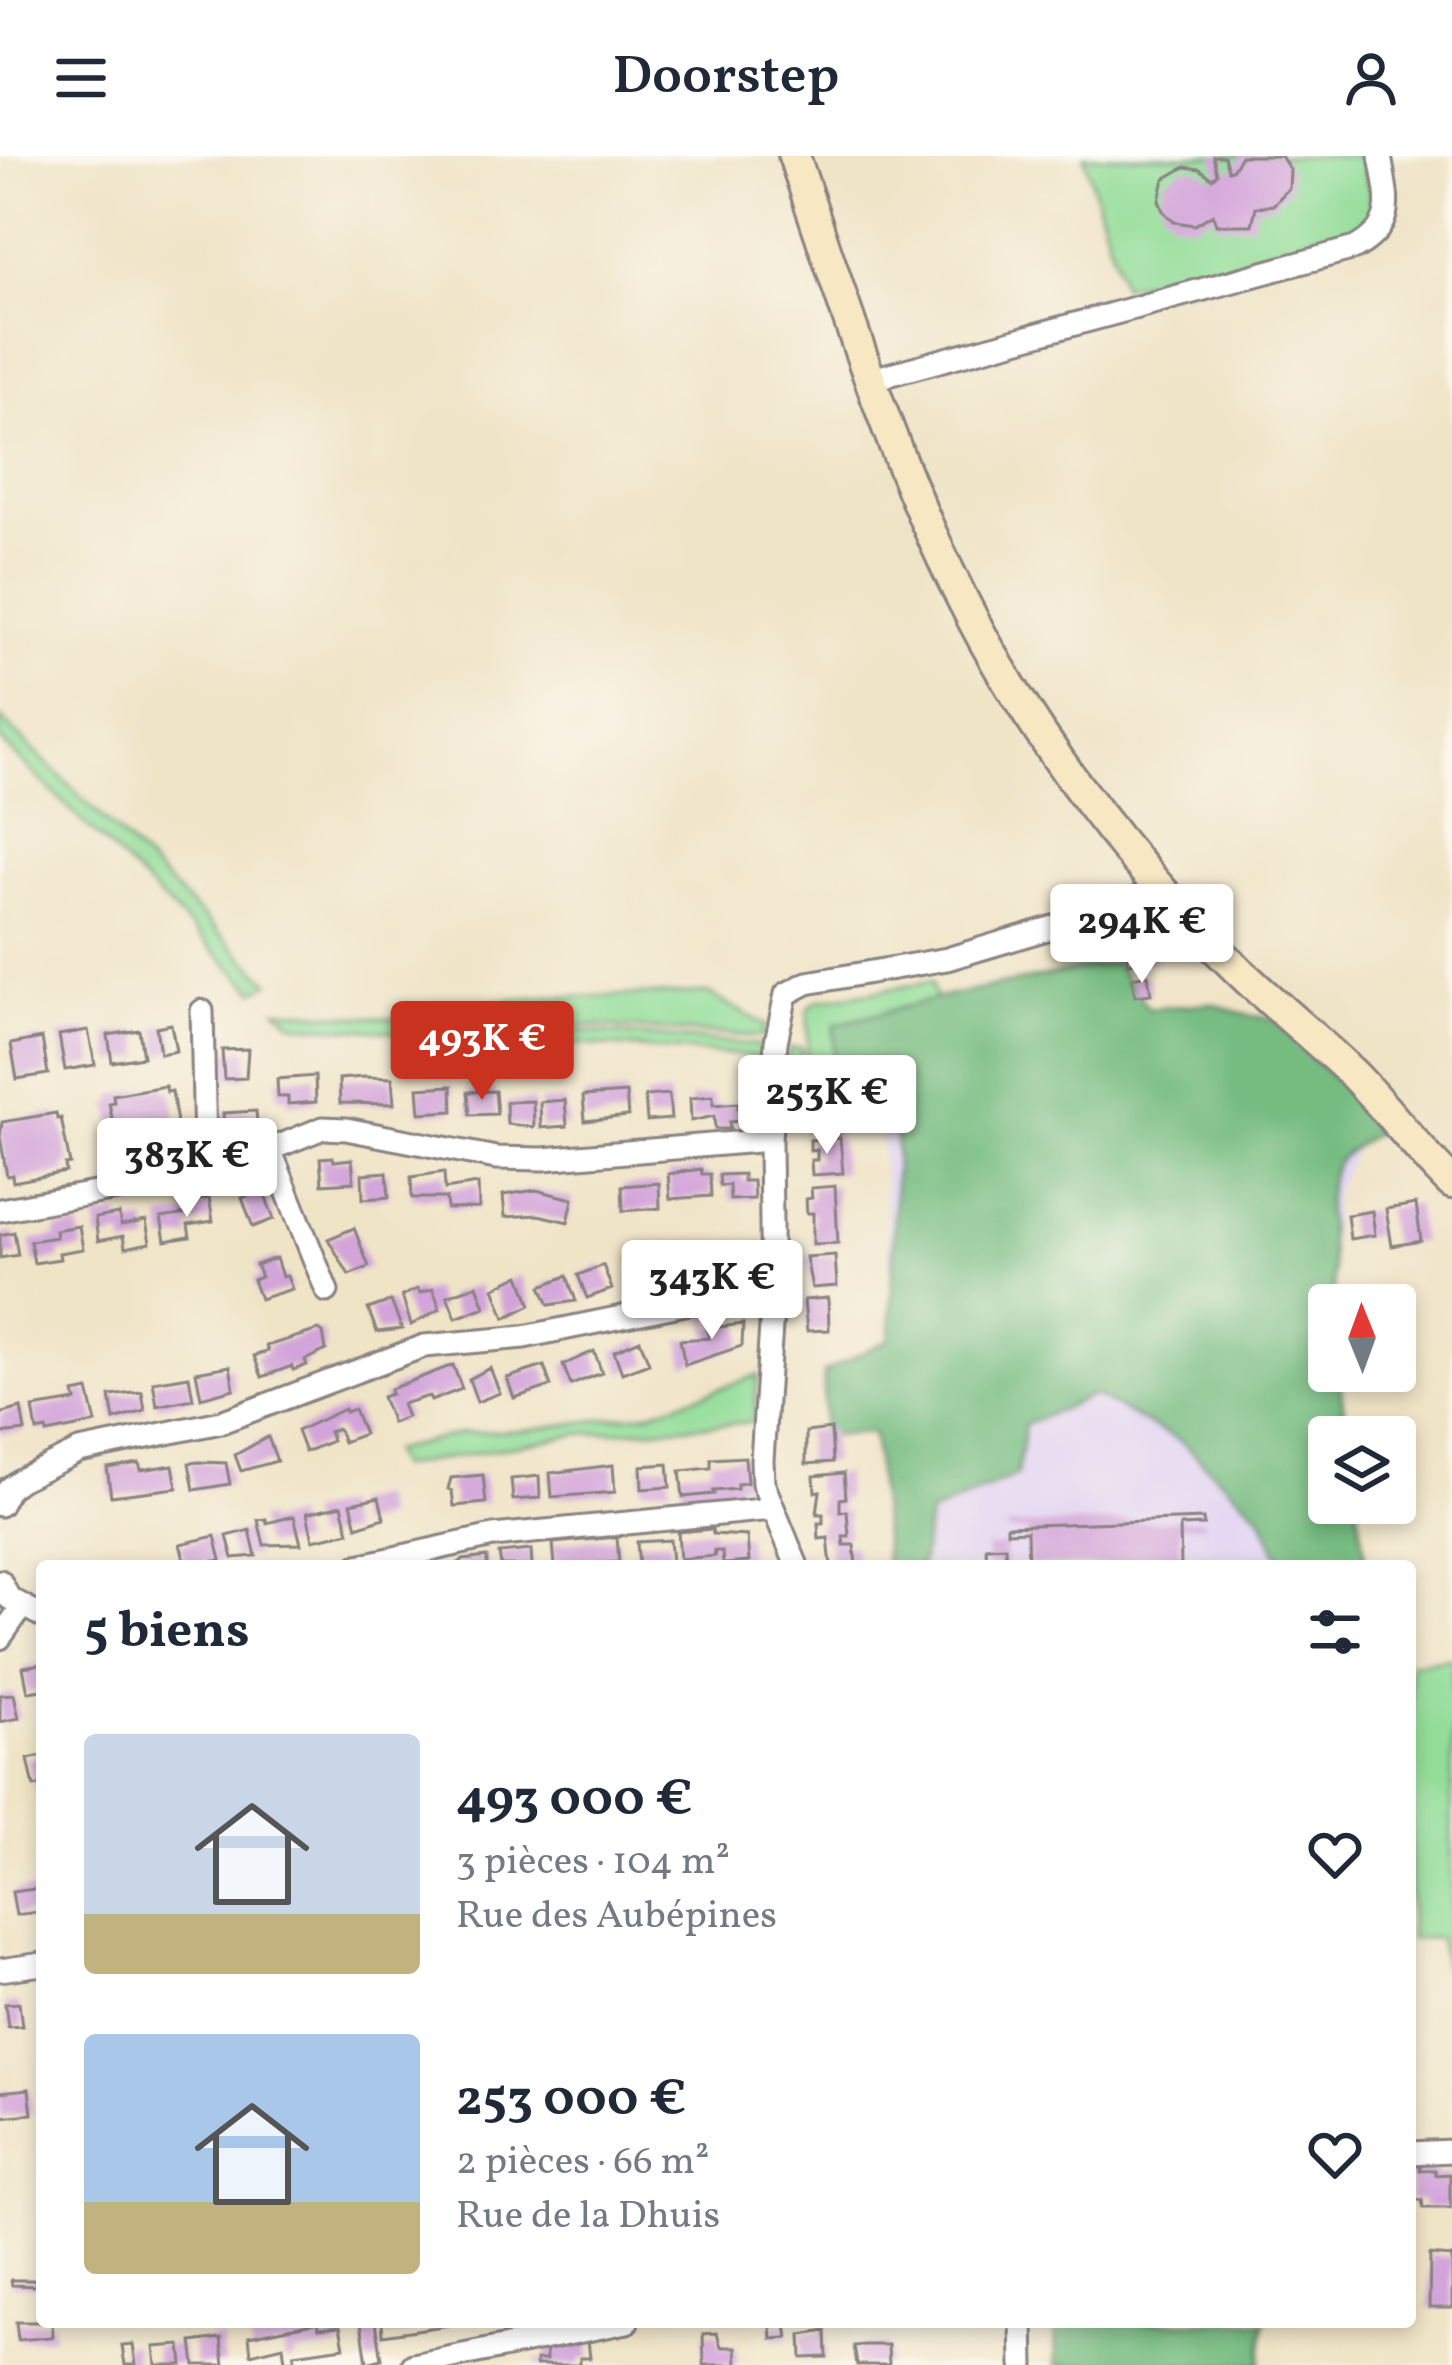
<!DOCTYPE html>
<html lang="fr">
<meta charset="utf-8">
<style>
body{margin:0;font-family:Vollkorn,serif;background:#f2f2f3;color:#1f2937;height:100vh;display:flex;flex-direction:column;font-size:45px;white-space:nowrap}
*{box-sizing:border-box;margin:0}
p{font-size:39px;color:#747a83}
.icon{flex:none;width:66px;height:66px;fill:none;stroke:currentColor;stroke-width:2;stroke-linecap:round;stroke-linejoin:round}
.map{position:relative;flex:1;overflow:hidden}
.side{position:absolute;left:36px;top:1404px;width:1380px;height:768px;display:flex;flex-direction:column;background:#fff;border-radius:12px;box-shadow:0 6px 18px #0003}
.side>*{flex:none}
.needle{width:78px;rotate:359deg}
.tools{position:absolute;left:1308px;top:1128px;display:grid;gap:24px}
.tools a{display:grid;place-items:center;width:108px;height:108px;border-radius:12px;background:#fff;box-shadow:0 6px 18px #0003;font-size:60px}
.price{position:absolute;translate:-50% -102px;padding:0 27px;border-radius:12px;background:#fff;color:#222;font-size:39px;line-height:78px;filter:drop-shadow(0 3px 6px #0008)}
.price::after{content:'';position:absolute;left:50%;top:72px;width:36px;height:27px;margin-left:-18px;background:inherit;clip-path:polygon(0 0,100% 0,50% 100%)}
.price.current{background:#c8321e;color:#fff}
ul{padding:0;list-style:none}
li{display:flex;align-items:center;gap:36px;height:300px;padding:0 48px}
li span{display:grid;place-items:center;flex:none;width:336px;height:240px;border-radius:12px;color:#555}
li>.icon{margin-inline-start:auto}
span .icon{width:144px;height:144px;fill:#fffc;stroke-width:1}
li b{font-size:51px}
h2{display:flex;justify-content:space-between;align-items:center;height:144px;padding:0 48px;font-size:51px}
header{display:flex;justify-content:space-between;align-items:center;height:156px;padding:0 48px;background:#fff;font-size:54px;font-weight:600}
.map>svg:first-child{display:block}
.built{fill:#e2d4f3}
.green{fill:#93dd99;stroke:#5a806a;stroke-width:3}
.forest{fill:#76bc81;stroke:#4c6f5e;stroke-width:3}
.building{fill:#d3a4da}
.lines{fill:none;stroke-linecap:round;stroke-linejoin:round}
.street-casing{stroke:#898381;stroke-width:27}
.secondary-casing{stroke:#898381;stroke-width:36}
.street{stroke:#fff;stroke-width:21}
.secondary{stroke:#f7e8c3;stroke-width:30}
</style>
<header><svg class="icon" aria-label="menu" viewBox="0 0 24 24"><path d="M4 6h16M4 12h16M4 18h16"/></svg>Doorstep<svg class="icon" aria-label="person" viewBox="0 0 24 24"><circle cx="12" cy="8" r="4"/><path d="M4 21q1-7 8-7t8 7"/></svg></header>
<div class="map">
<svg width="1452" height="2209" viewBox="0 0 1452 2209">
<rect width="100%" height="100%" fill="#fbf7ec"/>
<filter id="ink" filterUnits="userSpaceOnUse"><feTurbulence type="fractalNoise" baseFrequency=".00833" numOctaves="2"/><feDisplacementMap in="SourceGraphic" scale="24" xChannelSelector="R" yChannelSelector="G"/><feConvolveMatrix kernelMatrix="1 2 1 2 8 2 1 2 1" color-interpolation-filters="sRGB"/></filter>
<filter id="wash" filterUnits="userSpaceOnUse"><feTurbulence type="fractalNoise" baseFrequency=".004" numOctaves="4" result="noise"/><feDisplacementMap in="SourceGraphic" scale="48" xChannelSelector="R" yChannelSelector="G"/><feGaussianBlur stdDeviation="2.7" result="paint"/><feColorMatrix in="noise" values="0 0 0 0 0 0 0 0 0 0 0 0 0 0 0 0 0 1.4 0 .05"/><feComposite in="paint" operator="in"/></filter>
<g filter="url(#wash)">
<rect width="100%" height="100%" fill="#f0e4c7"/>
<path class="built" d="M877,918L1273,961L1373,951L1334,1037L1329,1149V1347L1358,1410H908Z"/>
<path class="green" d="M1084,0H1362L1378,79L1122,130Z
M0,561L270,827L255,835L0,584Z
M931,826L944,870L907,946L796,940L807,919L808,853L817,845Z
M708,837L765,869L762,881L397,857L535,842Z
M277,853C438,869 601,873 763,890V901L302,869L292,867Z
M789,892H802C803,916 793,932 792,956H785Z
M758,1219L754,1266L580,1278L398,1311L391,1295L462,1277L526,1274L649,1257Z
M1452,1502V1849H1451L1439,1782H1410V1507Z"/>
<path class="forest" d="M1115,806L1148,853L1211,847L1250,860L1272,862L1383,972C1369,982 1346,993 1337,1007C1314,1042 1338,1106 1333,1149H1329V1215H1338L1348,1281H1329V1347H1357L1367,1410H1282L1261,1360L1180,1285L1093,1239L1025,1269L1017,1319L929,1359L921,1410H886L873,1277L823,1280L824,1216L890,1183L897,962L833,953L834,869L947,840Z
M1055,2166H1265L1260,2209H1056Z"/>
<g id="blocks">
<path class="building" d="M1213,0H1224L1228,14H1232L1241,0H1281L1290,14L1289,32L1273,49L1256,51L1252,69H1216L1213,58L1195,69L1174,66L1163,55L1159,44L1164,23L1185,11L1200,13L1212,22L1217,18Z
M1153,776L1156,804L1128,807L1125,780Z
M1148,819L1151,838L1135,840L1132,822Z
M171,868L176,895L160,898L156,871Z
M88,874L95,909L65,914L59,879Z
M139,874L143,901L112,906L108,879Z
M42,882L48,918L17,923L11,888Z
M248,893L246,922L224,923L222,894Z
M315,920L316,946L288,948V941H278L277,923Z
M364,921L392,922L394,948L340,947L339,923Z
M165,930L167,936L172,935L179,980L174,981L176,989L123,998L122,991L118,992L109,947L114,946L113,939Z
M452,930L453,955L420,957L418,932Z
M495,935L497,958L470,959L468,936Z
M626,937L628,960L585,965L583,940Z
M669,938L671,963L647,965L645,940Z
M713,940V949L738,947L739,965L729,966L730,973H715L714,960L691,965L690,942Z
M565,944L567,970L541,972L540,946Z
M533,945L534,971L507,968L506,946Z
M837,954L839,978L815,979L814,969H807V956Z
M256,955L258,979L225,984L223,957Z
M56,957L57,963L61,962L70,1008L65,1009L66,1016L13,1026L12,1019L7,1020L0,981L2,966Z
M840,982L843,1017L812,1019L811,1004H817V994L810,995V984Z
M333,1001L334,1005L352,1003L354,1026L322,1028L320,1002Z
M701,1013L702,1018H710L711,1040L670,1043L668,1018Z
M387,1016L389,1041L363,1043L362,1018Z
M444,1016L445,1033L478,1028L479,1052L447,1053L446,1042H412L411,1021Z
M743,1018V1025H753L754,1043L730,1044L729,1029L720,1030L719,1019Z
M659,1027L660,1052L623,1055L622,1030Z
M835,1030L838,1087L813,1088V1057H807L806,1043L812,1042L811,1032Z
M263,1034L274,1063L253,1071L242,1042Z
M536,1034L573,1043L568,1066L538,1059L505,1061L503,1039Z
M209,1042L213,1065L188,1069L190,1081L165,1085L161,1062L186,1058L184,1046Z
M1416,1048L1421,1085L1392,1090L1386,1053Z
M1372,1055L1375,1079L1350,1083L1347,1059Z
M119,1058L121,1069L146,1065L150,1087L125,1092L123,1080L98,1085L95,1062Z
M79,1070L83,1093L59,1097L60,1103L34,1107L30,1085L56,1081L55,1074Z
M354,1072L369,1111L349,1119L328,1083Z
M14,1076L18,1099L0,1102V1079Z
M671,1087L677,1113L646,1121L640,1095Z
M722,1092L724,1116L691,1122L689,1095Z
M835,1099L837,1130L812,1132L806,1101Z
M276,1102L282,1121L287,1120L292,1133L260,1143L253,1124L261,1121L256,1109Z
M603,1109L612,1133L587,1142L578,1119Z
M520,1119L531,1149L505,1162L494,1132Z
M567,1120L576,1145L549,1149L541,1130Z
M477,1129L485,1151L456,1162L447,1140Z
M417,1133L420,1137L433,1133L440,1153L411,1169L402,1140Z
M828,1142L829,1174L807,1175L804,1144Z
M391,1145L402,1173L377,1176L368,1153Z
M708,1156L711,1172L743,1168L742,1190L685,1209L680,1184L709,1182L704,1157Z
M319,1174L323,1177L326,1194L305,1204L307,1209L302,1211L293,1214L292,1210L262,1221L254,1200L268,1195L266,1190Z
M640,1184L649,1207L622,1217L614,1195Z
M594,1195L602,1217L571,1229L563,1209Z
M453,1209L462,1233L431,1245L429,1240L402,1248L407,1261L392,1267L382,1241L391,1238L390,1233Z
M230,1210L234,1233L201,1242L196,1216Z
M544,1210L551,1230L514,1242L507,1222Z
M490,1212L500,1237L477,1246L469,1223Z
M189,1220L193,1243L157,1250L153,1226Z
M88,1234L96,1267L47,1277L46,1273L37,1275L33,1252L76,1245L74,1237Z
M142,1236L145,1255L114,1264L110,1240Z
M21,1252L25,1275L0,1278V1258Z
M344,1253L345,1256L354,1253L364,1278L343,1286L338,1273L329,1276L332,1285L305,1296L297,1275Z
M831,1273L833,1306L806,1308V1276Z
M268,1281L277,1305L241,1315L235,1299Z
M745,1301L747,1327L737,1328V1333L713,1335L714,1338L683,1341L680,1315L711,1312V1303Z
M199,1306L226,1307L230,1328L194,1334L189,1307Z
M139,1307L141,1314L173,1309L177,1332L111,1340L107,1312Z
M668,1308L670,1331L642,1333L641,1310Z
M613,1309L615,1336L552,1341L550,1317Z
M844,1317L846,1342L840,1343V1356L847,1355L849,1380H843L844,1389H854L856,1410H831L828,1382L819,1383L818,1367H823V1358H817L820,1335L815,1336L814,1320Z
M483,1319L486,1347L454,1350L452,1335L448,1333L451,1322Z
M539,1320L540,1342L513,1344L511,1323Z
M379,1341L384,1362L357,1371L351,1347Z
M342,1349L349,1376L313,1384L307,1357Z
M294,1360L301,1388L264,1389L258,1364L266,1363L267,1367Z
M1203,1363L1204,1369L1180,1370L1181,1410H1028L1027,1375L1007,1376V1370Z
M712,1373L713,1378L747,1380L749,1406L723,1408L722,1395H714L715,1400L680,1403L678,1376Z
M250,1374L256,1400L233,1402L227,1380Z
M215,1380L221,1404L186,1410L180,1388Z
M617,1381L619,1406L555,1410L553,1387Z
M670,1384L672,1406L639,1410L637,1386Z
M1005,1390L1006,1410H987L986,1391Z
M531,1394L532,1410H501L499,1397Z
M487,1401V1410H454L463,1404Z
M42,1508V1534L28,1536L23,1511Z
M14,1538L19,1562L0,1566V1539Z
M42,1600V1629L34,1631L28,1603Z
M42,1732V1764L38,1756L16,1759L12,1736Z
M19,1847L22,1870L8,1871L5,1848Z
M29,1933L32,1958L0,1961V1936Z
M1410,2009H1420V2014H1435L1436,2019L1450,2018V2052H1423L1422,2044H1410Z
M1430,2099L1452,2101V2152H1429Z
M11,2124H42V2144L37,2130L12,2129Z
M16,2166H52L53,2181L18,2184Z
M318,2166L319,2172L340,2170L344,2191L294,2198L295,2204L285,2205L283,2190L251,2198L249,2180Z
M361,2166H376L382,2203L367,2207Z
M382,2166H450V2169L383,2179Z
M786,2169L788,2182L772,2183L771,2170Z
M826,2175L827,2201L802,2202L801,2179Z
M717,2177L721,2191H736L737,2209H704L703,2178Z
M221,2182L224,2209H195L192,2186Z
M588,2184L590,2202H580V2209H536V2204H546V2193Z
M133,2188L136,2209H125L122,2189Z
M181,2189L183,2209H156L154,2191Z
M865,2189H888L889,2209H857L854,2190Z"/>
</g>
</g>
<g filter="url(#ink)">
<use href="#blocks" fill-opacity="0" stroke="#898381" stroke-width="3"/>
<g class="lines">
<g class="street-casing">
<path id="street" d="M869,224L1355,92C1398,68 1387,43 1380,0
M270,993L327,1135
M198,1018L205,994L202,855
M0,1054L217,1015L323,972L346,973L496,1002L543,1003L770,984
M0,1349L9,1332L20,1324L79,1295L221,1266L424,1190L524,1181L773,1130
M358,1410L493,1380L772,1353
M797,1410L763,1327L762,1304L772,1155L770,984L776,886L786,838L807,827L947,803L1117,752L1158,732
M0,1425L9,1442L42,1460
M0,1482L21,1452
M0,1814L42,1808
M1410,1997L1452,1995
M1022,2166L1023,2209
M413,2209L627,2166"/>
</g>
<g class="secondary-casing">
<path id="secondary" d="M794,0C855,180 911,368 1011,531C1074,634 1152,731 1239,815C1276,851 1317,883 1354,919C1388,954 1417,993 1452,1027"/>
</g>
<use href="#street" class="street"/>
<use href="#secondary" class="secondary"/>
</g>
</g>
</svg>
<div class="tools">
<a><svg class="needle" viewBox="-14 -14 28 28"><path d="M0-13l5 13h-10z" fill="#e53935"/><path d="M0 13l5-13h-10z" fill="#747a83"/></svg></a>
<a><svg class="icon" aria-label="layers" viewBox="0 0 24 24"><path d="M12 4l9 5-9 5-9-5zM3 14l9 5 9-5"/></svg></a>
</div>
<b class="price" style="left:1142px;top:830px">294K €</b>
<b class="price current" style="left:482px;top:947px">493K €</b>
<b class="price" style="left:827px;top:1001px">253K €</b>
<b class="price" style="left:187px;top:1064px">383K €</b>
<b class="price" style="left:712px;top:1186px">343K €</b>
<section class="side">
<h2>5 biens<svg class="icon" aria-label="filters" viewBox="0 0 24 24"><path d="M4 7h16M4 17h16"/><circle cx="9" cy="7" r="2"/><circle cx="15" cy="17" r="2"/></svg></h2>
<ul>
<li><span style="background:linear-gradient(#c9d6e8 75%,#c2b280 0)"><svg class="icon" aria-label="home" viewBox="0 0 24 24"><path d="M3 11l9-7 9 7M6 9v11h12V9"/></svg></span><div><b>493 000 €</b><p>3 pièces · 104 m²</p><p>Rue des Aubépines</p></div><svg class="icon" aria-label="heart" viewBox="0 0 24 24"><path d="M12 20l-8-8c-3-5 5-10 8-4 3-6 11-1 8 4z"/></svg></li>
<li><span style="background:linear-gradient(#a9c7e8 70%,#c2b280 0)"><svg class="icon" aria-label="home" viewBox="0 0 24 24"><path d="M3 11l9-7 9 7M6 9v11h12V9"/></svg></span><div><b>253 000 €</b><p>2 pièces · 66 m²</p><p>Rue de la Dhuis</p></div><svg class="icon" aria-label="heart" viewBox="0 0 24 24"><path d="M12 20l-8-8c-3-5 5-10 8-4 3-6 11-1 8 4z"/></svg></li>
</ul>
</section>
</div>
